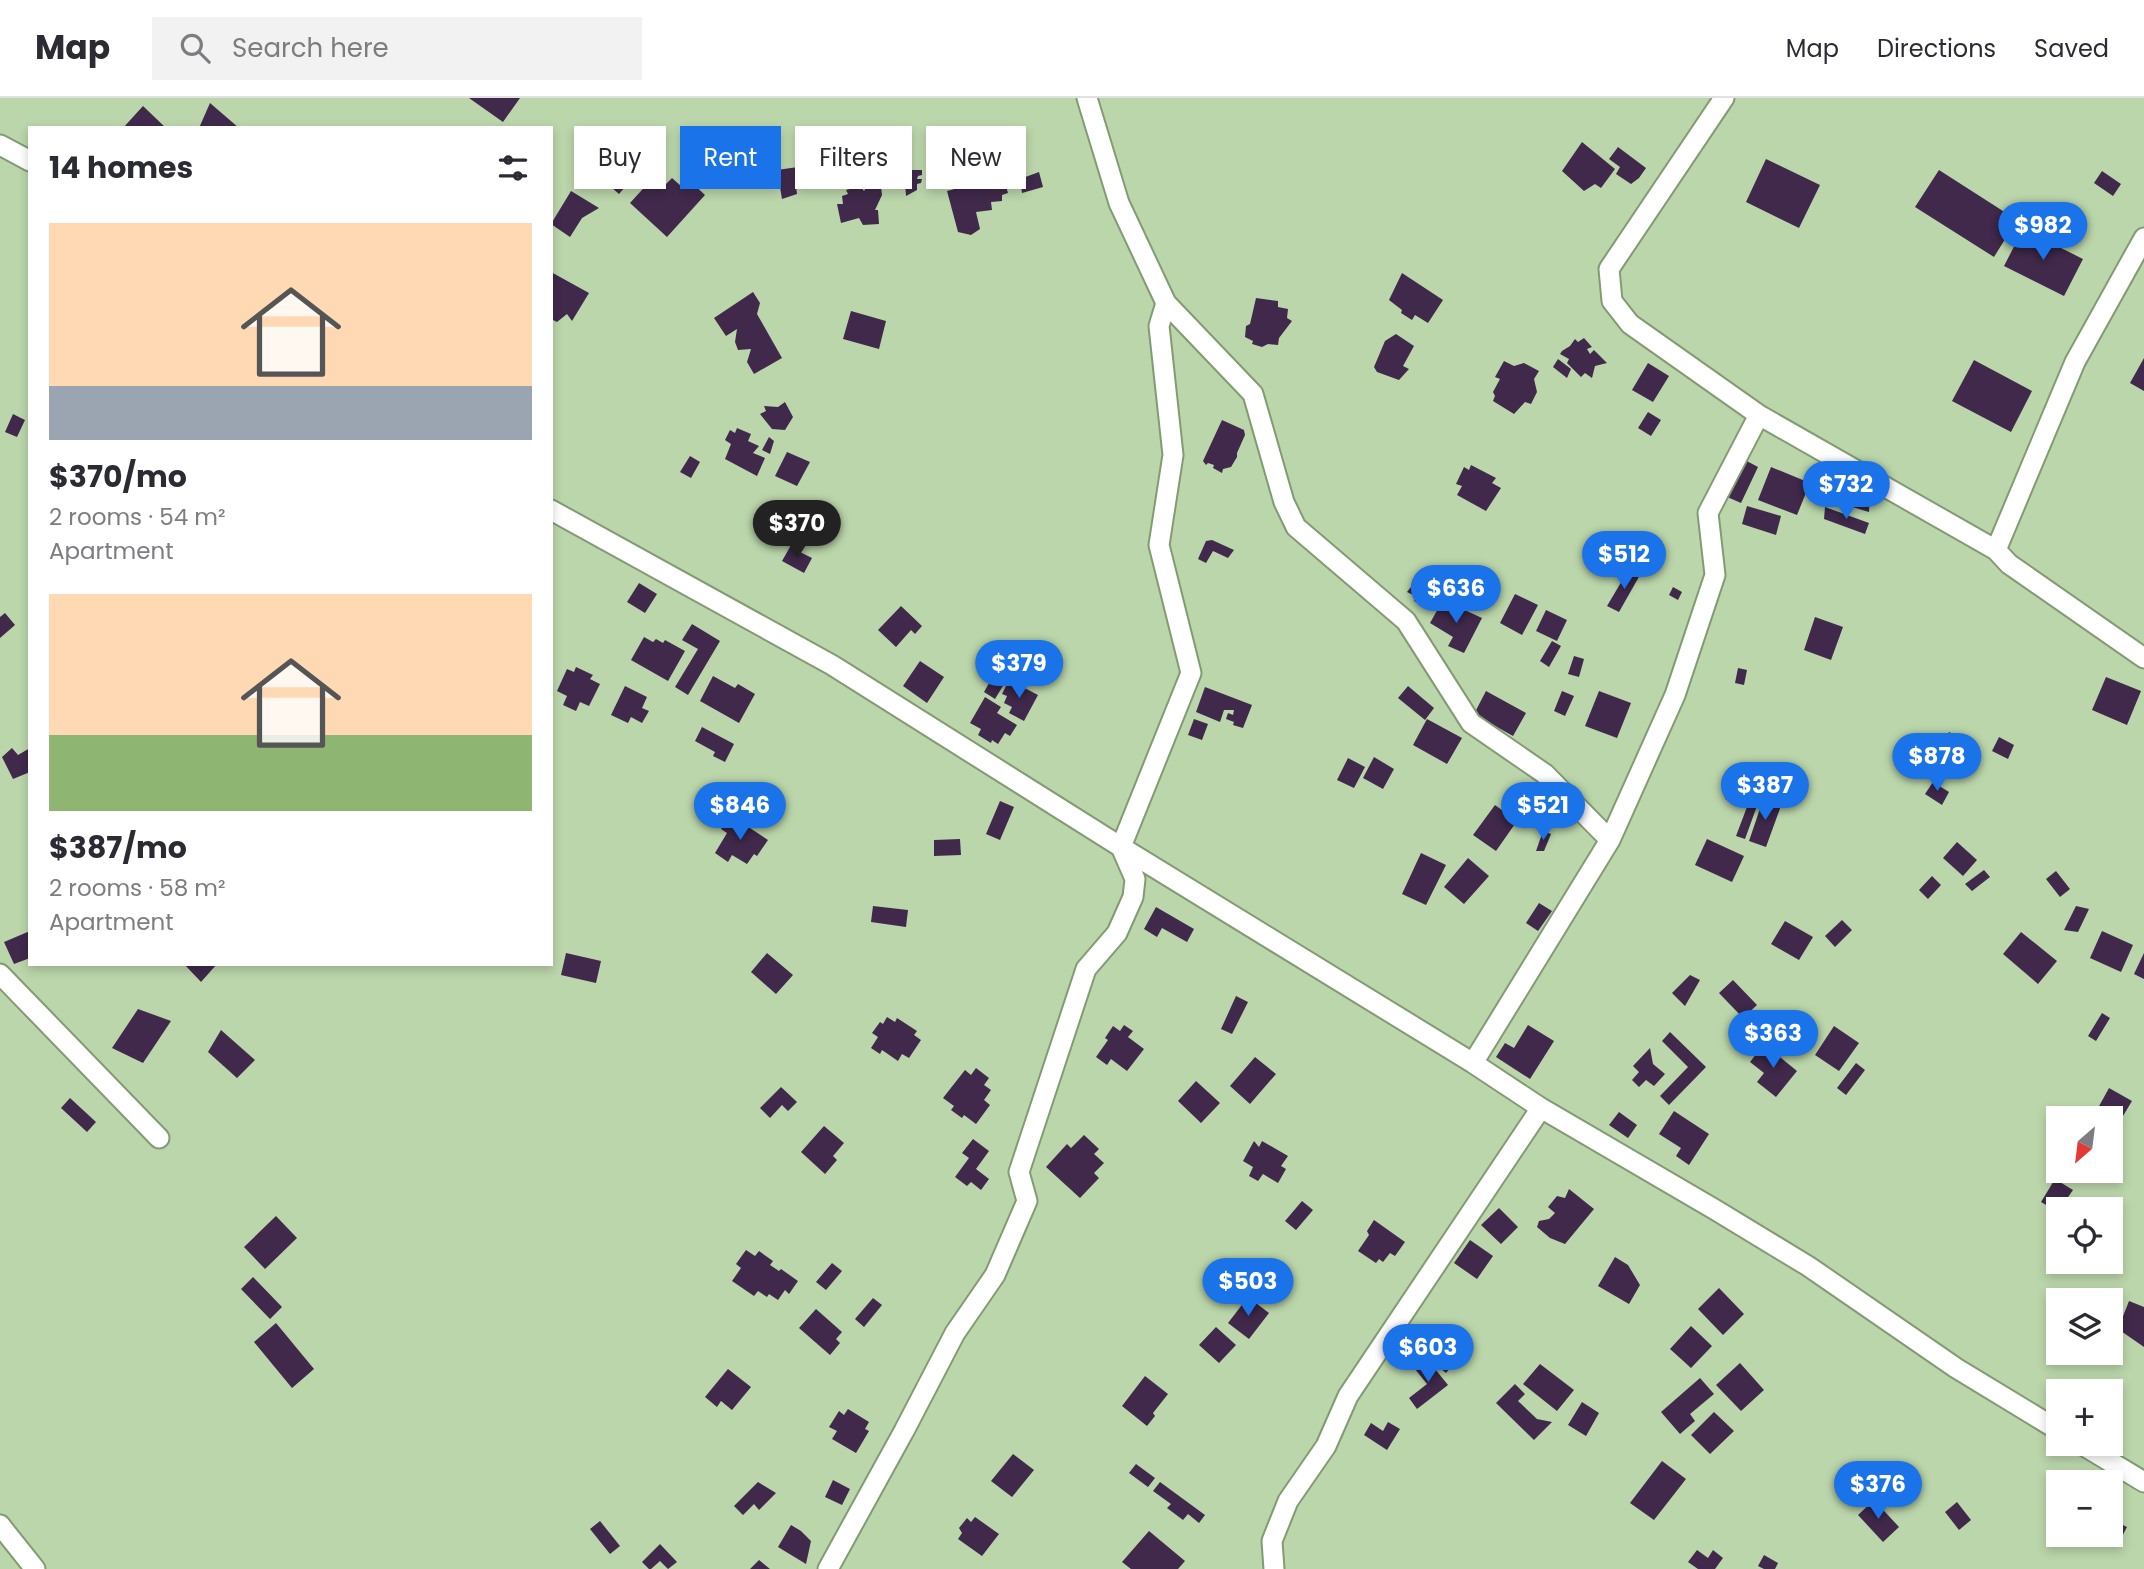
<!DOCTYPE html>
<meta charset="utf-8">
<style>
body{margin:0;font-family:Poppins,sans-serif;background:#f2f2f3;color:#2b2b33;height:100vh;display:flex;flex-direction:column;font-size:26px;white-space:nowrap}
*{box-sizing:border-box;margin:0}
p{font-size:23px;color:#7c7c81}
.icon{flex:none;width:38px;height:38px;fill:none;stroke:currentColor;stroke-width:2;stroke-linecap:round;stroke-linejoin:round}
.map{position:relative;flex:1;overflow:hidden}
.drawer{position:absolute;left:28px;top:28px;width:525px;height:840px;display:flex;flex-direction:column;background:#fff;border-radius:0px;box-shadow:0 4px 10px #0003}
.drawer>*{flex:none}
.hud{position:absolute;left:574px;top:28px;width:665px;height:63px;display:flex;gap:14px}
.needle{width:46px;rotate:208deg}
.fabs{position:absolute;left:2046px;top:1008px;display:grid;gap:14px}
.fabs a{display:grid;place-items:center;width:77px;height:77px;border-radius:0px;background:#fff;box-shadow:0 4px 10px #0003;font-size:35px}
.price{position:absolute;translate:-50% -60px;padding:0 16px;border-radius:24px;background:#1a73e8;color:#fff;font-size:23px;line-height:46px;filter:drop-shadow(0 2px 4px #0008)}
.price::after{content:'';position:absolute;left:50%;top:42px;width:21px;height:16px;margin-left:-10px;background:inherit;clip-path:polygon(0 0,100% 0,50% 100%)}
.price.on{background:#222;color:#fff}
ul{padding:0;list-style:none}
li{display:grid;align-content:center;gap:14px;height:371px;padding:0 21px}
li span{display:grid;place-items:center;height:217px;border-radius:0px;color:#555}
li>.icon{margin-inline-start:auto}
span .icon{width:126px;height:126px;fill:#fffc;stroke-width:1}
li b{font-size:30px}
h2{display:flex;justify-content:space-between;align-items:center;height:84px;padding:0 21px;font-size:30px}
.pill{padding:0 24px;border-radius:0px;background:#fff;box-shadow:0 4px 10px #0003;font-size:24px;line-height:63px}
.pill.on{background:#1a73e8;color:#fff}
header{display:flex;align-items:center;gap:42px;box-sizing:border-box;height:98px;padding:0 35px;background:#fff;border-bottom:2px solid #e1e1e2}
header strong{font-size:33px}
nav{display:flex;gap:38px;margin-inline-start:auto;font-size:24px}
.search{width:490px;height:63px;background:#f2f2f3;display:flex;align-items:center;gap:18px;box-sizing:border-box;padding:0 24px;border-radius:0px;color:#7c7c81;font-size:26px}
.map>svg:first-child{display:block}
.building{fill:#40294b}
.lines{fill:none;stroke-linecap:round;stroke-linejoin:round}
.street-casing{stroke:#829b72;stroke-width:23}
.street{stroke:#fff;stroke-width:19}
</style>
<header>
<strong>Map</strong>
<div class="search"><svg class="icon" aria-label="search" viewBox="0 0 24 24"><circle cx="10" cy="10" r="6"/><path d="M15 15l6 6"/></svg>Search here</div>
<nav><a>Map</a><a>Directions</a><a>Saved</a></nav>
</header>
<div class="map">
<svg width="2144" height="1471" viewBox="0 0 2144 1471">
<rect width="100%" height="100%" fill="#bbd6ab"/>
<path class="building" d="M469,0H520L503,24Z
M210,5L239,30H199Z
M143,8L166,30H123Z
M1582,44L1615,71L1601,90L1595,86L1584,93L1562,73Z
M624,46L646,65L619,96L596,76L607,54L614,58Z
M1618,49L1646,70L1639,80L1631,86L1616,76L1620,69L1609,61Z
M1766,61L1820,87L1799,130L1746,104Z
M805,68L810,85H805L804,89L796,88L797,96L782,101L777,72Z
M904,72H922V77L918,78L917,81H922L921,85L917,86V92L906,98Z
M1939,72L2017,122L1994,159L1915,109Z
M2102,73L2121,86L2113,98L2094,85Z
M1039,74L1043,89L1022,95L1020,81Z
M1003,78L1008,95L1002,97V103L991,104L992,112L976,114L980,131L971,137L958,134L947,93Z
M672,80L681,88L688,81L705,97L667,139L630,105L651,82L661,91Z
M869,85L881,89L882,97L875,112H878L879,126L863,127L859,120L841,125L837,106H843L842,98L848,96L846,92L860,88L864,93Z
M571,93L599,110L582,120L570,139L551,126Z
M2023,131L2083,161L2064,198L2004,168Z
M551,174L589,195L572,223L567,216L557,224L551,221Z
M1402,175L1443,202L1428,225L1415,217L1412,222L1401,215L1402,212L1389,202Z
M753,194L760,205L757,216L782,260L754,276L747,264L751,251L738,252L735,244L737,231L726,238L714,220Z
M1256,200L1278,203V209L1288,211L1287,220L1292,223L1279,240L1278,247L1268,246L1262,249L1252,246L1253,243L1245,239L1246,228L1250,226Z
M851,213L886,223L879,251L843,241Z
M1396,236L1414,248L1403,268L1409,271L1399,282L1377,274L1374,269L1385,243Z
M1584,240L1592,249L1587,251L1590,256L1594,252L1607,265L1595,268L1592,280L1585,275L1581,279L1567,265L1569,261L1560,256L1562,253L1570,248L1575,241L1578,244Z
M2144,260V293L2130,285Z
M1558,261L1571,271L1567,280L1553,269Z
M1974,262L2032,293L2011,334L1952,303Z
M1504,263L1514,268L1524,265L1539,273L1534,281L1537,294L1531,306L1525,304L1514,316L1493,303L1495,298L1493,294L1500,281L1495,279Z
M1648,265L1669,278L1653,304L1632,292Z
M785,304L793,319L785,332L772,331L760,316L766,313L764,308L778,309Z
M1648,314L1661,322L1651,338L1638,330Z
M13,316L25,322L17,339L5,334Z
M1222,322L1244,332L1245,337L1237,355V359L1231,369L1223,371L1222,375L1213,370L1214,367L1208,365L1206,367L1203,363Z
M737,330L751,336L748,343L759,348L753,355L765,360L757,378L725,361L731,346L725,342L730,332L735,335Z
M769,339L774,343L770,356L762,352Z
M787,354L810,364L797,388L775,378Z
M690,358L700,364L691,380L680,374Z
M1743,361L1758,369L1741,405L1725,398Z
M1471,367L1496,380L1492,385L1501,390L1486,413L1457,397L1462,388L1456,386L1464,369L1469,372Z
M1771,369L1810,385L1797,417L1758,402Z
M1835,385L1870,396L1869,414L1829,402Z
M809,408L827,415L818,443L799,435Z
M1747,408L1781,418L1776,437L1742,426Z
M1825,409L1869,425L1865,436L1824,421Z
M1212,442L1234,452L1228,460L1213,453L1206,465L1198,461L1206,443Z
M790,449L812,460L804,475L782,463Z
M1622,451L1635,457L1629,471L1615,464Z
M1429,470L1443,478V482L1428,510L1414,503L1415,498L1407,494L1414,485L1412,484Z
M1629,471L1640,477L1619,514L1607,508Z
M639,485L657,496L645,515L627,504Z
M1673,489L1682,494L1678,502L1669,497Z
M1515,496L1538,507L1522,537L1500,525Z
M1443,502L1482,520L1464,555L1448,548L1453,539L1430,525Z
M901,508L922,528L915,536L911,532L896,549L878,532Z
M1546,512L1567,522L1557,543L1536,533Z
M5,515L15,527L0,540V519Z
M1815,519L1843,529L1831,562L1804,552Z
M692,526L720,543L688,597L675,589L698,551L682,542Z
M644,539L653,544L656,541L663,545L665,542L685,553L668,583L631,562Z
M1552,543L1561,548L1549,569L1540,563Z
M1574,558L1584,561L1579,579L1568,576Z
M920,563L944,579L927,605L903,588Z
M576,569L593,577L590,581L600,586L589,608L580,604L576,613L563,607L567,598L557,593L567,571L574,574Z
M1738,570L1747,572L1744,587L1735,585Z
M997,571L1009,578L995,601L984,594Z
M713,578L735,590L738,586L755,596L739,625L700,603Z
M2106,579L2141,593L2127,627L2092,612Z
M1009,582L1038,597L1024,623L1009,615L1012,609L1004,605L1007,598L1002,596Z
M625,588L647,599L642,610L649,613L642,625L631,619L628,625L611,617Z
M1408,588L1434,610L1425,622L1398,600Z
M1205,589L1252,607L1243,630L1233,627L1234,624L1226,621L1228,615L1233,617L1234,612H1224L1220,624L1196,614Z
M1486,593L1526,615L1513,638L1474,616Z
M1562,593L1574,598L1565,618L1554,613Z
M1599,593L1631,605L1617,640L1585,628Z
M985,599L1001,609L997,615L1017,627L1010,638L1005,635L998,646L992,642L991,645L978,637L981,631L970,625Z
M1194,621L1208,626L1202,642L1188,637Z
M1427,621L1462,640L1447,666L1413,647Z
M702,629L734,646L725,664L713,658L715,654L695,643Z
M1949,634L1967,643L1954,669L1936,660Z
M1999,639L2014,647L2008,661L1992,653Z
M12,650L18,657L30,650V674L13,681L2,659Z
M1374,659L1394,671L1383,691L1363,680Z
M1348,660L1365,669L1354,690L1337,682Z
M1933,684L1949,694L1942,707L1925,696Z
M1730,685L1761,697L1745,741L1736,738L1747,709L1725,701Z
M1764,699L1782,705L1766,749L1749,743Z
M1000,703L1014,709L1000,742L986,736Z
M1495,707L1517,723L1496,753L1473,737Z
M730,717L768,742L757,758L754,756L747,766L732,757L728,764L715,755L727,735L721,731Z
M1543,733L1551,736L1544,753H1536Z
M960,741L961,757L934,758V742Z
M1707,741L1744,758L1732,784L1695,767Z
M1957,744L1977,762L1963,778L1943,760Z
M1421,755L1446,767L1426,807L1402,796Z
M1468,760L1489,778L1464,806L1444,789Z
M1984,772L1990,779L1972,793L1965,786Z
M2056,773L2070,791L2060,799L2046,781Z
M1932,778L1941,787L1928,801L1919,792Z
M1539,805L1552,813L1538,833L1526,825Z
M873,808L908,812L906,829L871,824Z
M2076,808L2089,811L2078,834L2064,832Z
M1156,809L1194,831L1187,844L1162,830L1157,839L1144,831Z
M1842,822L1852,832L1835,849L1825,838Z
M1785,823L1813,839L1799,862L1771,846Z
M30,833V860L14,866L4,844Z
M2102,833L2133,847L2121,874L2090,860Z
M2021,834L2057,863L2038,886L2003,856Z
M566,855L601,863L596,885L561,877Z
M767,855L793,877L776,896L751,874Z
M2144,855V881L2134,876Z
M184,866H217L201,884Z
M1690,877L1700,882L1685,908L1672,895Z
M1733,882L1757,907L1743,920L1719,895Z
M1236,898L1248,904L1232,936L1221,931Z
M138,911L171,923L143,965L112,950Z
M2102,915L2110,920L2096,943L2088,938Z
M887,919L895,924L897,920L917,933L914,937L921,942L909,960L902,956L898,963L882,952L880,956L871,950L878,939L872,935L880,924L883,926Z
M1124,927L1133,933L1128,939L1144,951L1127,973L1111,961L1107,967L1096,959L1108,942L1105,940L1113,928L1120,933Z
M1528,927L1554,943L1530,981L1496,959L1505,945L1514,950Z
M1834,928L1859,945L1839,973L1815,957Z
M221,932L255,962L237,980L208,954Z
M1670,934L1706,969L1669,1007L1660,998L1688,969L1662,943Z
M1764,946L1797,973L1776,999L1757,984L1764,975L1750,964Z
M1650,950L1653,966L1665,976L1654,988L1646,982L1639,989L1632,982L1639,974L1633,968Z
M1255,959L1276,976L1250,1006L1230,988Z
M1856,965L1865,972L1846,997L1837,990Z
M976,970L989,980L984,987L991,992L984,1002L990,1007L976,1026L964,1017L962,1020L951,1012L954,1008L943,1000L965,972L971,977Z
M1196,983L1220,1005L1201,1025L1178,1003Z
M781,989L797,1004L788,1013L782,1007L770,1020L760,1010Z
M2109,990L2132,1003L2120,1023L2098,1010Z
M70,1000L96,1024L87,1034L61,1010Z
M1674,1013L1709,1036L1689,1067L1676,1058L1681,1050L1659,1036Z
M1619,1014L1637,1027L1628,1040L1609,1027Z
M824,1028L844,1045L833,1058L837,1062L825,1076L801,1054Z
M1084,1037L1099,1051L1094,1056L1104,1065L1094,1075L1099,1080L1080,1100L1046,1069L1067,1046L1071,1050Z
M973,1041L989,1053L976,1071L989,1081L981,1092L971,1084L967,1088L955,1079L969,1060L962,1055Z
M1254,1043L1259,1049L1262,1043L1288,1058L1281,1068L1286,1071L1278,1085L1263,1076L1258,1083L1249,1078L1253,1069L1243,1063Z
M2055,1081L2073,1092L2058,1114L2041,1104Z
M1569,1091L1594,1111L1565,1146L1550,1140L1537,1129L1539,1123L1549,1121L1555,1115L1548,1109L1557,1098L1565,1100Z
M1302,1103L1313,1112L1296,1132L1285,1123Z
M1499,1110L1518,1129L1501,1146L1481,1127Z
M276,1118L297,1140L265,1171L244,1149Z
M1374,1122L1405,1144L1395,1158L1390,1155L1383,1164L1379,1161L1376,1165L1358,1153L1369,1137L1367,1133Z
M1470,1142L1493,1158L1477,1181L1454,1165Z
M746,1152L755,1158L759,1153L773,1163L770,1167L779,1173L781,1171L798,1183L789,1196L785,1192L778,1202L769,1196L767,1199L758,1193L754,1198L732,1183L741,1170L736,1166Z
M1615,1159L1628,1167L1640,1187L1629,1206L1598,1188Z
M832,1165L842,1173L826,1192L816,1184Z
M253,1179L282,1209L270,1221L241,1191Z
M1719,1190L1744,1216L1723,1237L1698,1211Z
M1248,1199L1269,1215L1249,1241L1228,1225Z
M873,1200L882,1207L864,1229L855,1221Z
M2129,1203L2144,1209V1249L2118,1231Z
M816,1211L842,1234L836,1241L840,1245L830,1257L799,1230Z
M276,1225L314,1271L292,1290L254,1244Z
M1691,1228L1712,1248L1691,1270L1670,1251Z
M1216,1229L1236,1247L1219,1265L1199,1247Z
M1438,1239L1460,1258L1446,1275L1435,1266L1445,1254L1434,1245Z
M1427,1261L1448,1287L1417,1311L1409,1300L1427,1286L1415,1271Z
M1740,1265L1764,1292L1741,1313L1716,1287Z
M1540,1266L1574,1292L1557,1313L1523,1286Z
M728,1271L751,1289L732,1312L721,1303L717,1309L705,1299Z
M1145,1278L1168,1296L1153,1315L1155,1318L1147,1328L1122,1308Z
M1700,1280L1714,1296L1690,1316L1695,1323L1680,1336L1661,1314Z
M1515,1286L1525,1296L1518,1303L1537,1321L1552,1324L1534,1342L1496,1305Z
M1582,1304L1599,1315L1586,1338L1568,1327Z
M848,1311L869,1324L865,1331L869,1333L856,1355L832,1341L837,1333L829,1329L839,1313L844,1317Z
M1714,1314L1734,1333L1710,1356L1691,1337Z
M1388,1324L1400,1331L1387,1352L1364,1337L1371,1325L1383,1333Z
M1013,1356L1034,1372L1012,1399L991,1383Z
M1662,1363L1686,1381L1654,1422L1630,1405Z
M1136,1366L1155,1380L1148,1389L1129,1375Z
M833,1382L850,1391L842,1407L825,1399Z
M758,1384L776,1395L759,1412L754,1406L743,1417L734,1408Z
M1160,1384L1205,1417L1199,1425L1188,1416L1183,1422L1167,1410L1171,1406L1153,1393Z
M1874,1402L1899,1429L1883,1444L1858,1417Z
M1957,1404L1971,1422L1959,1432L1945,1414Z
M975,1419L999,1436L982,1458L958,1441L962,1435L959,1430L967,1420L971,1424Z
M2110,1421L2127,1429L2119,1444L2105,1437H2110Z
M600,1423L620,1448L610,1456L590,1431Z
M791,1427L801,1433L811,1443L806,1466L778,1449Z
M1149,1433L1185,1463L1178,1471H1131L1122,1464Z
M660,1446L677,1464L668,1471L660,1463L651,1471H649L642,1464Z
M1697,1452L1708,1460L1713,1452L1723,1460L1715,1471H1698L1688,1464Z
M1764,1457L1778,1465L1775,1471H1764L1758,1468Z
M759,1462L770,1471H750Z"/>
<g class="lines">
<g class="street-casing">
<path id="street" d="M1087,0L1119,105L1166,205L1253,296L1284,404L1296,429L1406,523L1471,625L1545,676L1610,742L1473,965
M1724,0L1609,171L1612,203L1630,226L1759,317L1996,452L2009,466L2144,560
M0,47L30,63
M551,412L832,567L1121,749L1473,965L1541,1010L1714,1111L1808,1168L1956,1270L2058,1332
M1996,452L2075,264L2144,140
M1610,742L1675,597L1715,477L1708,415L1759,317
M0,876L159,1040
M2081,1346L2144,1384
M0,1427L35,1471
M828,1471L904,1333L955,1235L995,1177L1027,1103L1019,1074L1086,871L1117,835L1133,799L1135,781L1121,749L1191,575L1159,447L1173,357L1159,228L1166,205
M1274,1471L1272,1443L1288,1403L1326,1348L1348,1298L1541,1010"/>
</g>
<use href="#street" class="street"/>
</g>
</svg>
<div class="fabs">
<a><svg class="needle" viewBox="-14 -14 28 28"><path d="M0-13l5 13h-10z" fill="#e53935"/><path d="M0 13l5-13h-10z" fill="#7c7c81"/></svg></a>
<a><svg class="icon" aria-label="locate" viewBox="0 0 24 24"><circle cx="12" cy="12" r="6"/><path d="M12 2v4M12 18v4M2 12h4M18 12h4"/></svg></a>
<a><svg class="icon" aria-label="layers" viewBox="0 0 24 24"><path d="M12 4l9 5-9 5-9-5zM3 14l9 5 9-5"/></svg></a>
<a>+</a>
<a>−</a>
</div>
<b class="price" style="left:2043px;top:164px">$982</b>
<b class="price" style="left:1846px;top:423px">$732</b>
<b class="price on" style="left:797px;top:462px">$370</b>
<b class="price" style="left:1624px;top:493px">$512</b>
<b class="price" style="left:1456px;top:527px">$636</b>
<b class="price" style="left:1019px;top:602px">$379</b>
<b class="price" style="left:1937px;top:695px">$878</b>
<b class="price" style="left:1765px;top:724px">$387</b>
<b class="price" style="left:740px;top:744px">$846</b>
<b class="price" style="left:1543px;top:744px">$521</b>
<b class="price" style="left:1773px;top:972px">$363</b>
<b class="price" style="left:1248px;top:1220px">$503</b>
<b class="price" style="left:1428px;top:1286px">$603</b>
<b class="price" style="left:1878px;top:1423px">$376</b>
<div class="hud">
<a class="pill">Buy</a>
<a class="pill on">Rent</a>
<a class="pill">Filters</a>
<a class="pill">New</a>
</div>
<section class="drawer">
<h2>14 homes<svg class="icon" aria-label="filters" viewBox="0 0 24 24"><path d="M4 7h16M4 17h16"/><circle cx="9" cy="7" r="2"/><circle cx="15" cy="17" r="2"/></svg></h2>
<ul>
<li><span style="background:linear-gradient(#ffd9b3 75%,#9aa5b1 0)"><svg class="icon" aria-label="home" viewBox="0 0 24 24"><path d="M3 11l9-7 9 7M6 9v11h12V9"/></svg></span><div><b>$370/mo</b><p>2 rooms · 54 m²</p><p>Apartment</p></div></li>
<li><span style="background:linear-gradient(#ffd9b3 65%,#8fb573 0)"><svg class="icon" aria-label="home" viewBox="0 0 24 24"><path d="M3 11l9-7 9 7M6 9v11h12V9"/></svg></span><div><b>$387/mo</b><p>2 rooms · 58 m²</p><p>Apartment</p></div></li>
</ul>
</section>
</div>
